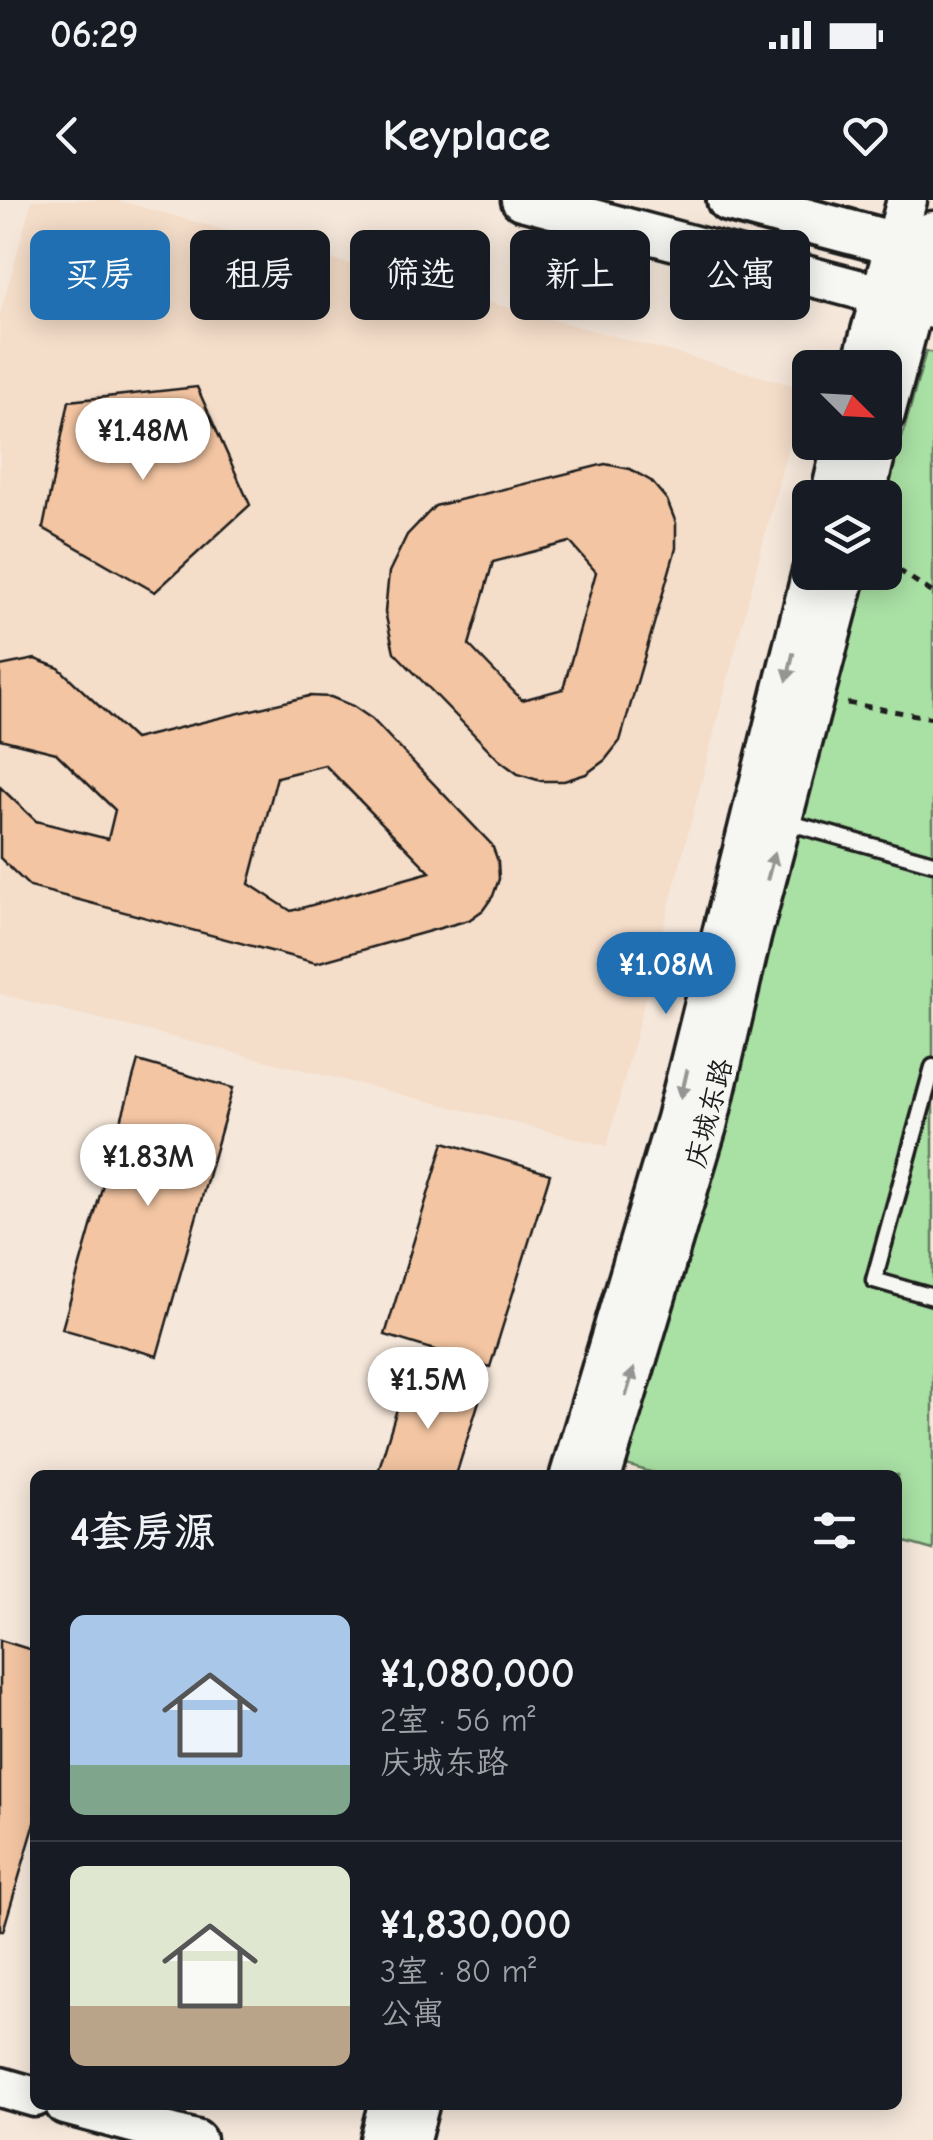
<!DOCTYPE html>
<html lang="zh">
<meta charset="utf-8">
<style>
body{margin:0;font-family:"Comic Neue","LXGW WenKai TC",sans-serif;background:#20242c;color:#f1f3f6;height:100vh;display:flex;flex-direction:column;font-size:38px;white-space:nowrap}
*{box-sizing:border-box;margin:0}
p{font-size:32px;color:#9ea1a6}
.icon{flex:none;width:55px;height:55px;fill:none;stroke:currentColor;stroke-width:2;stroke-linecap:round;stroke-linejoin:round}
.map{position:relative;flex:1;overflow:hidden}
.details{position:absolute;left:30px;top:1270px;width:872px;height:640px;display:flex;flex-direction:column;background:#171b24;border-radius:15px;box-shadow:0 5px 25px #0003}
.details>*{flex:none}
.top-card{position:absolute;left:30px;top:30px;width:875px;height:90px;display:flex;gap:20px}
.needle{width:65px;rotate:114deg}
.tools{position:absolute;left:792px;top:150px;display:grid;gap:20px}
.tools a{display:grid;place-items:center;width:110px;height:110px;border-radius:15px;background:#171b24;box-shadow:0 5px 25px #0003;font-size:50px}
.price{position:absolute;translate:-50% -85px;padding:0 22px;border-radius:35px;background:#fff;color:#222;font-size:32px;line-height:65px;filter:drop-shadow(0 2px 5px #0008)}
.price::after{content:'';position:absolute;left:50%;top:60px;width:30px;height:22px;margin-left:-15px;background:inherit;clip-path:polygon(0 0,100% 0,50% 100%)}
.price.current{background:#1f6fb2;color:#fff}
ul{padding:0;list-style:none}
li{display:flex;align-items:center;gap:30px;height:250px;padding:0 40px}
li+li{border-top:2px solid #363941}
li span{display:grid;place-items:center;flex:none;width:280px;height:200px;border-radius:15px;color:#555}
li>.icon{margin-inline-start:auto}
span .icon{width:120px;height:120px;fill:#fffc;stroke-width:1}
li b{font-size:42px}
h2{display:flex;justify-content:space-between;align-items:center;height:120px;padding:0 40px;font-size:42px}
.pill{padding:0 35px;border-radius:15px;background:#171b24;box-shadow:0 5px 25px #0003;font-size:35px;line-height:90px}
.pill.current{background:#1f6fb2;color:#fff}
.status{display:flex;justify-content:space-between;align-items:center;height:70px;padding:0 50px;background:#171b24;direction:ltr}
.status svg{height:28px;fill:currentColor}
header{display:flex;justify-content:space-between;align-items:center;height:130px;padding:0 40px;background:#171b24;font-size:45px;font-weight:800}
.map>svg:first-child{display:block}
.built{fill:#f4ddc9}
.green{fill:#a9e0a4;stroke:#627e60;stroke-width:2.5}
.building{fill:#f3c5a2;stroke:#1c1c1c;stroke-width:2.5;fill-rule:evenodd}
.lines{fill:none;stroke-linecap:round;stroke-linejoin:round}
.lane-casing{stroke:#1c1c1c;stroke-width:21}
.secondary-casing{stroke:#1c1c1c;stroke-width:45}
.primary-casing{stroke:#1c1c1c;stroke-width:50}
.path{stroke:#1c1c1c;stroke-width:5;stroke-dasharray:8 8;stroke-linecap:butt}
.lane{stroke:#f6f6f2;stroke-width:14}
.secondary{stroke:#f6f6f2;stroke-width:38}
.primary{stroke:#f6f6f2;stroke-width:42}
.oneway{fill:#949492}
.labels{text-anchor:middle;stroke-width:8;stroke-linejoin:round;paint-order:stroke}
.street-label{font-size:28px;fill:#1c1c1c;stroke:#f6f6f2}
</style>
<div class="status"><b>06:29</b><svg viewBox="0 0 49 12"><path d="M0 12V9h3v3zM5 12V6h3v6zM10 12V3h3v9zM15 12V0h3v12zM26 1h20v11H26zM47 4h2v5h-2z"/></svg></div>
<header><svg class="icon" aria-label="back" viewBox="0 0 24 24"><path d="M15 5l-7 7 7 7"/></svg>Keyplace<svg class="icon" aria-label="heart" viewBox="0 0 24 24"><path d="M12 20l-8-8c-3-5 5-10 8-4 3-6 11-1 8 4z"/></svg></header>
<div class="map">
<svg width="933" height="1940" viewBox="0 0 933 1940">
<rect width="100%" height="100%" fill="#f5e7da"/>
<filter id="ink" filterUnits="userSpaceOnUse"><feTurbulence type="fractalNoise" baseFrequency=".01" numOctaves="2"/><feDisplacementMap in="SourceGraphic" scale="20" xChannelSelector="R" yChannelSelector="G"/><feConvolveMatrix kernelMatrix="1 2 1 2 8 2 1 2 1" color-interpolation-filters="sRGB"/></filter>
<g filter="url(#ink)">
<path class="built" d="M32,0H115L803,188L607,946L0,794V115Z"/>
<path class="green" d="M926,151L933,153V1350L898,1340V1275H661L619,1263L865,373L885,372V299Z"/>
<path class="building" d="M197,187L250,305L155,392L43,328L69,201Z
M605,264L630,269L651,281L667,300L676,323V348L620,541L605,560L586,574L564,581H541L518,574L499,560L394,452L385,412L389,372L407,335L435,306ZM570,342L596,372L563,489L522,500L469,445L493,362Z
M35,459L59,468L134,539L309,496L331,497L353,506L372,519L492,645L498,661L499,679L493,696L483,710L469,720L316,763L30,687L0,658V587L36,621L108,639L115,610L56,553L0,539V466ZM325,565L430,672L291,711L249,684L277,577Z
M138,861L233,888L157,1156L62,1129Z
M444,942L550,974L490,1167L385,1135Z
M406,1179L479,1201L456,1275H377Z
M0,1440L35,1451V1623L3,1731H0Z"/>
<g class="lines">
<g class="lane-casing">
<path id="lane" d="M783,621L933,663
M933,867L874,1080L933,1097"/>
</g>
<g class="secondary-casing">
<path id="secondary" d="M521,0L933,109
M861,168L907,0
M885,214L933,31
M830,298L843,242
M865,298L878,242
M570,1275L676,919L812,372
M602,1275L707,926L751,737L847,372
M0,1887L35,1897
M65,1905L196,1940
M379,1940L388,1905
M410,1940L419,1905"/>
</g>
<g class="primary-casing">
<path id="primary" d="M729,0L933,54"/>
</g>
<path class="path" d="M885,361L933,393
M847,503L933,518"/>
<use href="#lane" class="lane"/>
<use href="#secondary" class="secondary"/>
<use href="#primary" class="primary"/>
</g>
<defs><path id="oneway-solid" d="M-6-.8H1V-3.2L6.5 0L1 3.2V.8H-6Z" transform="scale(2.5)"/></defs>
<g class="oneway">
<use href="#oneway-solid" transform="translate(790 467) rotate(103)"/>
<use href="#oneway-solid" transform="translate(771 666) rotate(-75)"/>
<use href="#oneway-solid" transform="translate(684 884) rotate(103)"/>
<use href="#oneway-solid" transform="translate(630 1182) rotate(-73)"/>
</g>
</g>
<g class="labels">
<g class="street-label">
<text transform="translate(708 913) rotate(-75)" y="10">庆城东路</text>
</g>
</g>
</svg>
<div class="tools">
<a><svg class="needle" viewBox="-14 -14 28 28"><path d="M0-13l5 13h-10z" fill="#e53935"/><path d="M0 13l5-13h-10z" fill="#9ea1a6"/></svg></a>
<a><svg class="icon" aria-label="layers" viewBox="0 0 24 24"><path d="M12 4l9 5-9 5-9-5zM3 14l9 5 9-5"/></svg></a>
</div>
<b class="price" style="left:143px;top:283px">¥1.48M</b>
<b class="price current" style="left:666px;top:817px">¥1.08M</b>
<b class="price" style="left:148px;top:1009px">¥1.83M</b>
<b class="price" style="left:428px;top:1232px">¥1.5M</b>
<div class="top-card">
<a class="pill current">买房</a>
<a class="pill">租房</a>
<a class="pill">筛选</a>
<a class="pill">新上</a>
<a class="pill">公寓</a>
</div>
<section class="details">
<h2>4套房源<svg class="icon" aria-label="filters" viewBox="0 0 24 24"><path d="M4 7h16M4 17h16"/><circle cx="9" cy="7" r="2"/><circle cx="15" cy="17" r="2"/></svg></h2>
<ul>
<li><span style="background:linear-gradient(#a9c7e8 75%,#7fa58c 0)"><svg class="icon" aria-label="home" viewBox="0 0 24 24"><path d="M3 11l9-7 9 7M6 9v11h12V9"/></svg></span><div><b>¥1,080,000</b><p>2室 · 56 m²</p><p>庆城东路</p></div></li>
<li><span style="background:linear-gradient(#dfe7d0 70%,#b9a48a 0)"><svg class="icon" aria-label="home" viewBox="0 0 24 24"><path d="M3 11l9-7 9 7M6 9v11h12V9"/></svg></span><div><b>¥1,830,000</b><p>3室 · 80 m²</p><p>公寓</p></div></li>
</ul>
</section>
</div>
